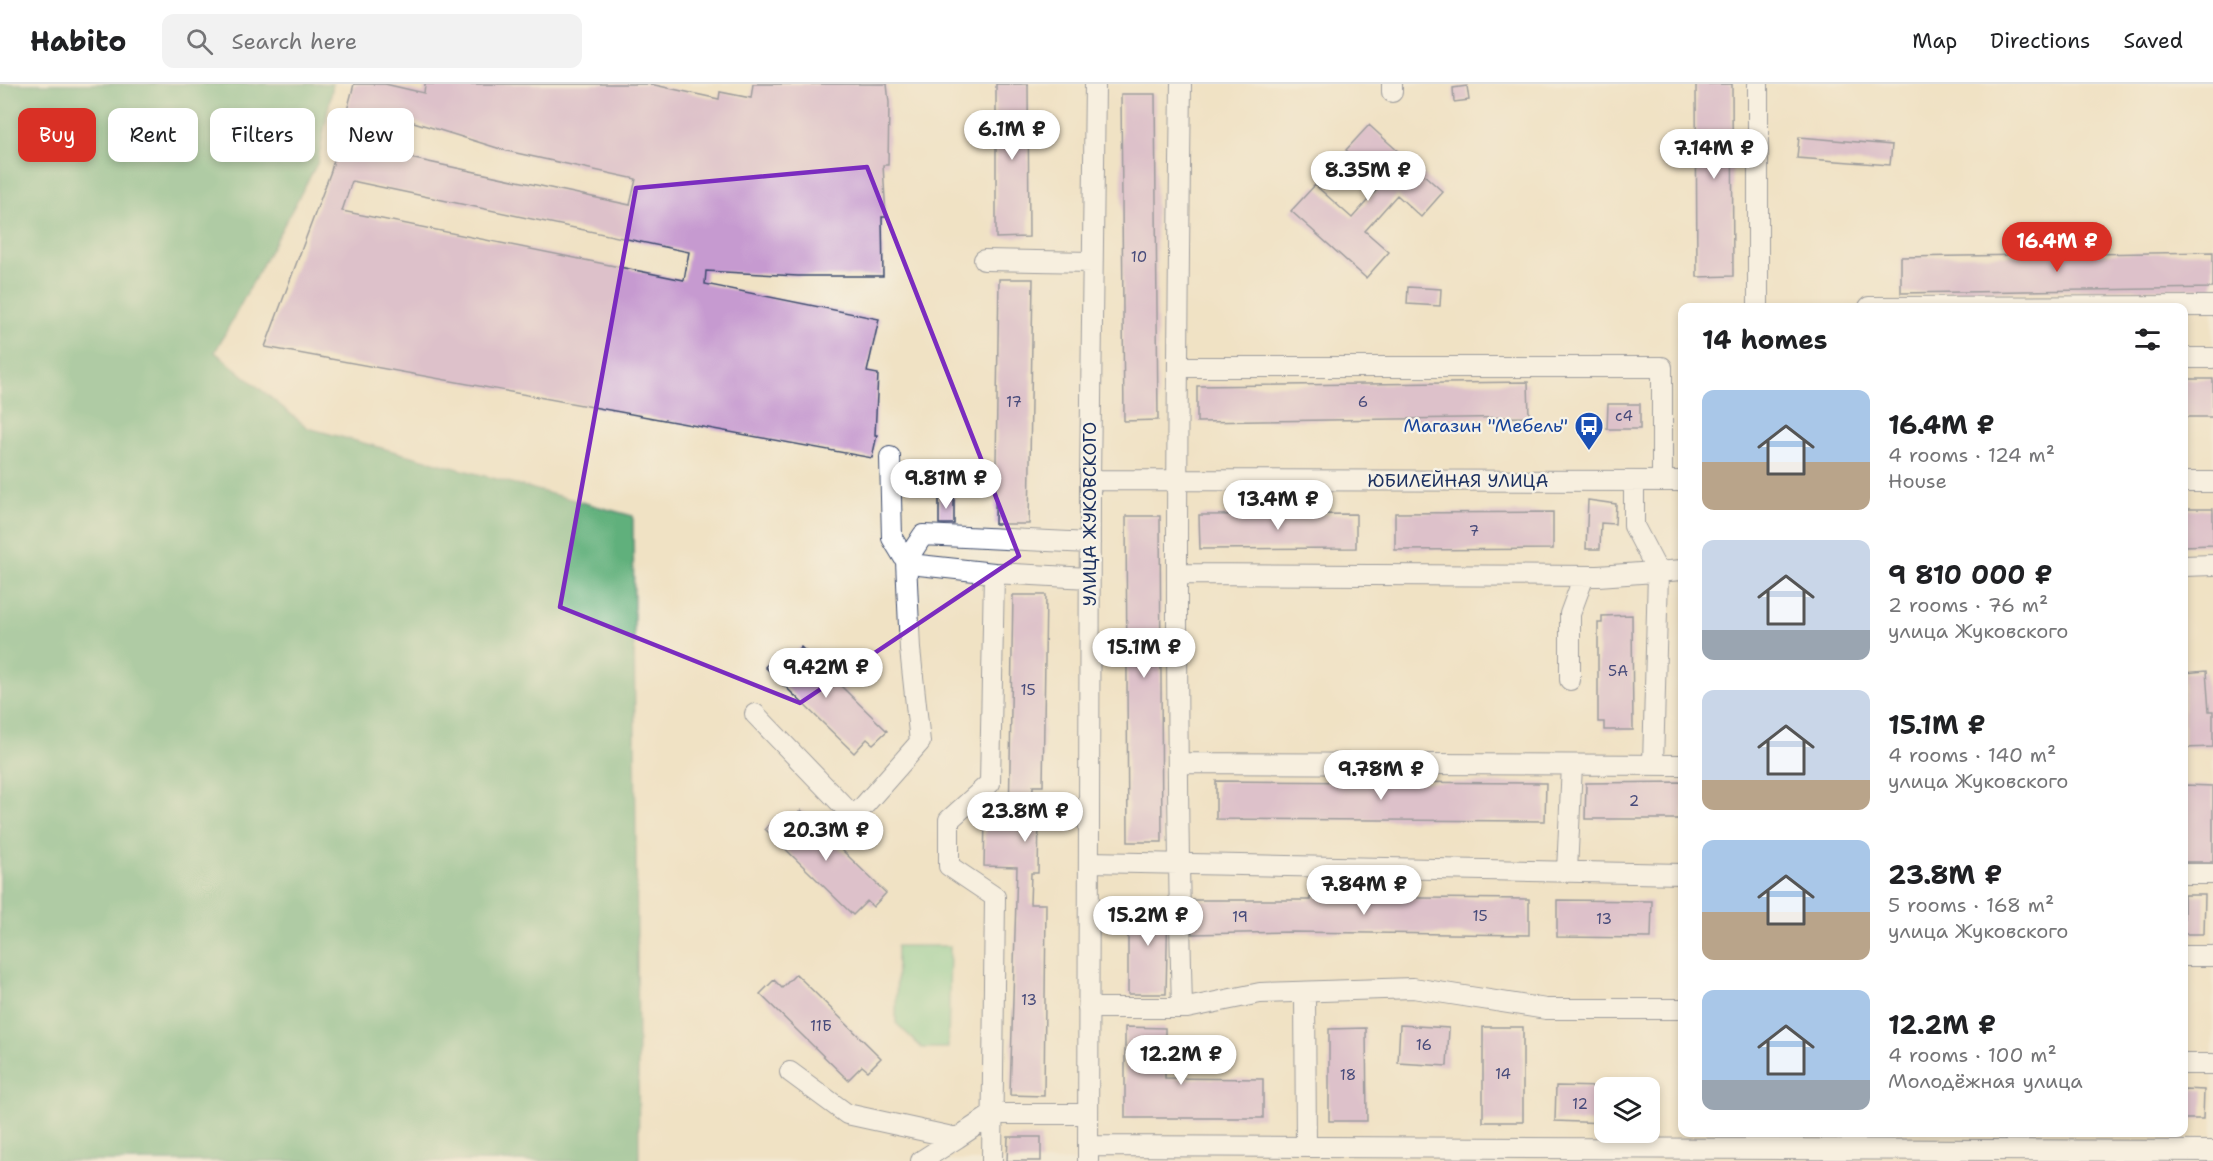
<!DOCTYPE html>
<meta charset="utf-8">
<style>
body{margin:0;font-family:"Shantell Sans",sans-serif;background:#f2f2f2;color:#202124;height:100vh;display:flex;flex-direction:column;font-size:22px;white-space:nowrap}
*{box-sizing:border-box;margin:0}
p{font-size:20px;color:#757577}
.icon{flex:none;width:33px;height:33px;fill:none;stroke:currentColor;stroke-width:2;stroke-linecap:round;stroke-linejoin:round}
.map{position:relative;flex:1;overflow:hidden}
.details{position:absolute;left:1678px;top:219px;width:510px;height:834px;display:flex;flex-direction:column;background:#fff;border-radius:12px;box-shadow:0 3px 9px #0003}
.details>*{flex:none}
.guide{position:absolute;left:18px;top:24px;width:570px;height:54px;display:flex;gap:12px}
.tools{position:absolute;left:1594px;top:993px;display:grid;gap:12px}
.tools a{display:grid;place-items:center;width:66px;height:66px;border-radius:12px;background:#fff;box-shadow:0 3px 9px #0003;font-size:30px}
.price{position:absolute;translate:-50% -51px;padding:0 14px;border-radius:21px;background:#fff;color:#222;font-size:20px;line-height:39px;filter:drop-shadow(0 2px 3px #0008)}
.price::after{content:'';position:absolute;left:50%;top:36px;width:18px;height:14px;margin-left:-9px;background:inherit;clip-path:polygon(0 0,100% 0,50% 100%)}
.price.active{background:#d93025;color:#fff}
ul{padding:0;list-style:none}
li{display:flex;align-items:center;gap:18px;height:150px;padding:0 24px}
li span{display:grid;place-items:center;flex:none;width:168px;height:120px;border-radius:12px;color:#555}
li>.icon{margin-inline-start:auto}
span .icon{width:72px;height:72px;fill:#fffc;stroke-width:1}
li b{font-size:26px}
h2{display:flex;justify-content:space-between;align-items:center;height:72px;padding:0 24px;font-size:26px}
.pill{padding:0 21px;border-radius:12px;background:#fff;box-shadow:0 3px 9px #0003;font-size:21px;line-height:54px}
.pill.active{background:#d93025;color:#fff}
header{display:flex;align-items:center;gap:36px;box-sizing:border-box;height:84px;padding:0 30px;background:#fff;border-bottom:2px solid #e0e0e0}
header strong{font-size:28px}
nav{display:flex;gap:33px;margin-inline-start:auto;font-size:21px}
.search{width:420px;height:54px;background:#f2f2f2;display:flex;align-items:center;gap:15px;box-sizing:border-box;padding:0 21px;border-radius:12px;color:#757577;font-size:22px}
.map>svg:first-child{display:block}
.green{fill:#77cc91;stroke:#497e78;stroke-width:1.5}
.forest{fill:#61b07b;stroke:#3e706c;stroke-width:1.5}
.building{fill:#c69ad0;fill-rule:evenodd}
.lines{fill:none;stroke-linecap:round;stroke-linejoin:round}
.minor-casing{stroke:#3b4a6d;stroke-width:22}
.minor{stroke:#fff;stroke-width:20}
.marked{fill:none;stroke:#7b2cbf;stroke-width:4.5;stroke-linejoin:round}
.labels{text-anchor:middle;stroke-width:4.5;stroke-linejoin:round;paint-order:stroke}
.number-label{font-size:15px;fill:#464a7a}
.transit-label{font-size:18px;fill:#164399;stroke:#f7f3e8;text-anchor:end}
.street-label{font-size:18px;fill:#1b2f5e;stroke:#f7f3e8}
</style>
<header>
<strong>Habito</strong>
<div class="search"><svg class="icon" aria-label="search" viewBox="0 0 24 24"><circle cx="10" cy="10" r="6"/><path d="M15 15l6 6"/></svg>Search here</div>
<nav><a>Map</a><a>Directions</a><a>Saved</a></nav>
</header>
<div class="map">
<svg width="2213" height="1077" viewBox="0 0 2213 1077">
<rect width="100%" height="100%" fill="#f7f3e8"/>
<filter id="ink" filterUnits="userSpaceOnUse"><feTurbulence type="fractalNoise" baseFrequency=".0167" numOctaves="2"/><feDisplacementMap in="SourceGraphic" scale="12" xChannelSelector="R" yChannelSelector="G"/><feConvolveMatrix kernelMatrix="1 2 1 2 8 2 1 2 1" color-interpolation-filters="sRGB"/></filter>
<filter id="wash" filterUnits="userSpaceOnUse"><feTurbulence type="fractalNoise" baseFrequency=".008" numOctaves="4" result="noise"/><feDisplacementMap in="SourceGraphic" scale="24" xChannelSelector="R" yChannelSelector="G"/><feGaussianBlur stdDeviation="1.35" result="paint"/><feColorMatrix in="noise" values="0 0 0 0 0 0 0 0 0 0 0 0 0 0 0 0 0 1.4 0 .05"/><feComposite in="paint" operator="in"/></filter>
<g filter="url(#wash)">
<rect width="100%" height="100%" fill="#f0e2c4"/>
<path class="green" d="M897,862H950L948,964H922L896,939Z"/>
<path class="forest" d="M0,0H333L318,78L215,268L308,344L633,432L639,1077H0Z"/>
<g id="blocks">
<path class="building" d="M354,0H385L424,9L425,0H650L719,15L720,8L751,14L753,0H887L889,19L888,81H883L886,133H882L883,192H798L706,187L705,200L879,235L867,288L878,290L875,351H877L872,374L265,263L331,87ZM375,26L507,67L636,95L630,121L363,64ZM352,97L689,168L684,196L342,127Z
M996,0H1028L1029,153L996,154Z
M1696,0H1732L1733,192L1697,193Z
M1467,2L1469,16L1454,18L1453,4Z
M1121,10H1155L1158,336L1124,337Z
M1369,41L1443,108L1421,133L1397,111L1365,147L1389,168L1366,194L1291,127L1315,101L1352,134L1383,99L1346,66Z
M1799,53L1892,61L1890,81L1797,74Z
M2213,168V204L1901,209V173Z
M999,195H1033L1029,440H995Z
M1408,203L1441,205L1440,222L1407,220Z
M2184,295H2213V333H2184Z
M1528,298L1529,333L1197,338V302Z
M1608,320H1640V345H1607Z
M939,413H954V440H939Z
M1588,416L1616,420L1615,440L1601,439L1600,465H1586Z
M2184,425H2213V461L2184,462Z
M1553,428V465L1395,466V429Z
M1356,430V464L1200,465L1199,431Z
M1126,432H1160L1162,758H1128Z
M1013,511H1046L1043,702H1033L1032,734H1039L1038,789H1031L1030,820H1046L1044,1012L1010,1011L1017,783L984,782L985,735L1009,736Z
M1632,531L1633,646H1604V638H1598V539H1602V532Z
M801,563L887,647L873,660L867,655L854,669L765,583L779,569L788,577Z
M2206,587L2209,627H2213V663L2184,664V589Z
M1216,697L1546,699L1545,737L1216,735Z
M1683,698V735H1585L1586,699Z
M2184,701L2213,702V778H2184Z
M801,726L886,809L873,823L867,817L853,831L765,745L779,731L787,740Z
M2184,811H2205L2204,850H2184Z
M1310,813L1529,815V851L1291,848L1192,850V816H1310Z
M1557,816L1652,817L1651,854L1557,853Z
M1128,817H1168L1166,910H1128Z
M796,890L881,974L868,987L862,982L848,996L760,910L774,896L782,904Z
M1400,941L1449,944L1447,982L1398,979Z
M1125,943L1165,944V994L1263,995V1034H1125Z
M1483,943H1523V1038H1483Z
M1366,944L1367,1037H1329V945Z
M1556,1002L1605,1003V1039L1555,1037Z
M2184,1005L2204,1006L2203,1035H2184Z
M1008,1053H1041V1077H1007Z"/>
</g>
</g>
<g filter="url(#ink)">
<use href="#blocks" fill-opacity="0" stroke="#3b4a6d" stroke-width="1.5"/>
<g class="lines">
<g class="minor-casing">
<path id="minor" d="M1181,0C1177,308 1174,616 1182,924
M1758,0V224
M1392,8V0
M984,176L1092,178
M1869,223L2213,222
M2184,274H2213
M1178,283H1662V397
M890,373L892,454L906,477L923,451L1090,459
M1090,396L1683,397
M1634,397V442L1658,488L1653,681
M2184,398H2213
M2184,482L2213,481
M1179,490L1598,492L1683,486
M1570,596V530L1584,492
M755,630L854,733L920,658L910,565L906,477L919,481L994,489
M1178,679L1683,681
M841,749L854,733
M1089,778L1683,790
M1567,787L1572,681
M2184,790H2213
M2184,872H2213
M1305,908L1306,1063
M1088,924H1187L1260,909L1413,904L1546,925H1683
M2184,980H2213
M790,988L847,1030L957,1054L993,1030H1088
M1088,1062L2213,1067
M921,1077L957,1054
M992,1077L995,813L949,782V736L990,699L994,489L1089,494
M1088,1077L1090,396L1095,0"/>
</g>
<use href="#minor" class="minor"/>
</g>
</g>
<path d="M0 0H2213V1077H0ZM867,83L1019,472L800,619L560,523L636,104Z" fill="#f0e2c4" fill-opacity=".55" fill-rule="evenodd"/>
<path class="marked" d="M867,83L1019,472L800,619L560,523L636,104Z"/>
<defs>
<g id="bus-pin" transform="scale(1.5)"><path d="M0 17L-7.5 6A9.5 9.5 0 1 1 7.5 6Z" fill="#1a4fb4" stroke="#f7f3e8"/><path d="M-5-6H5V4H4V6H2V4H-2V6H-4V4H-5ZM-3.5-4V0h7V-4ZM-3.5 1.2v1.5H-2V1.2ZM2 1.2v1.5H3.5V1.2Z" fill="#fff"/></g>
</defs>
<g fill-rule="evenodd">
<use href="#bus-pin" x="1589" y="342"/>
</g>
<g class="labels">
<g class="number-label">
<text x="1139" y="178">10</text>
<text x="1014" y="323">17</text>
<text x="1363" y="323">6</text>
<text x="1624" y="337">с4</text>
<text x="1474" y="452">7</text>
<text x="1618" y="592">5А</text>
<text x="1028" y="611">15</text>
<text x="1634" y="722">2</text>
<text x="1480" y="837">15</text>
<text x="1240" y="838">19</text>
<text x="1604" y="840">13</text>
<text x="1029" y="921">13</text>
<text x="821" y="947">11Б</text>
<text x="1424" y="966">16</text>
<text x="1503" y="995">14</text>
<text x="1348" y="996">18</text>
<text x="1580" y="1025">12</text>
</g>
<g class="transit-label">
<text x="1568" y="348">Магазин "Мебель"</text>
</g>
<g class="street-label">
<text x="1458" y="403">ЮБИЛЕЙНАЯ УЛИЦА</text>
<text transform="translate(1090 430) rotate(-90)" y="6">УЛИЦА ЖУКОВСКОГО</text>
</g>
</g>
</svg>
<div class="tools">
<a><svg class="icon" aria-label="layers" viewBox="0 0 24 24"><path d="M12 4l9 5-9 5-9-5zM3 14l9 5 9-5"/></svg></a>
</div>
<b class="price" style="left:1012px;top:77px">6.1M ₽</b>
<b class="price" style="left:1714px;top:96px">7.14M ₽</b>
<b class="price" style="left:1368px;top:118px">8.35M ₽</b>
<b class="price active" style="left:2057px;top:189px">16.4M ₽</b>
<b class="price" style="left:946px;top:426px">9.81M ₽</b>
<b class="price" style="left:1278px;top:447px">13.4M ₽</b>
<b class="price" style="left:1144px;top:595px">15.1M ₽</b>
<b class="price" style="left:826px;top:615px">9.42M ₽</b>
<b class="price" style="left:1381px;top:717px">9.78M ₽</b>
<b class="price" style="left:1025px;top:759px">23.8M ₽</b>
<b class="price" style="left:826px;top:778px">20.3M ₽</b>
<b class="price" style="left:1364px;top:832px">7.84M ₽</b>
<b class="price" style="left:1148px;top:863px">15.2M ₽</b>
<b class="price" style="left:1181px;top:1002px">12.2M ₽</b>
<div class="guide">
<a class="pill active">Buy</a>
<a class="pill">Rent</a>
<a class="pill">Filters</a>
<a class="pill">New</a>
</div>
<section class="details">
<h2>14 homes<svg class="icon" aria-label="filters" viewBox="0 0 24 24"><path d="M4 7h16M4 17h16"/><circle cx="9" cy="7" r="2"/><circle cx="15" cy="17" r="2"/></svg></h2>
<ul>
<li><span style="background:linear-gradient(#a9c7e8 60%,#b9a48a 0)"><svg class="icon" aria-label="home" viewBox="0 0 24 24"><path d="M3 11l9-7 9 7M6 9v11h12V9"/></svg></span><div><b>16.4M ₽</b><p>4 rooms · 124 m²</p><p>House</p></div></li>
<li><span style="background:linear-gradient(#c9d6e8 75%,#9aa5b1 0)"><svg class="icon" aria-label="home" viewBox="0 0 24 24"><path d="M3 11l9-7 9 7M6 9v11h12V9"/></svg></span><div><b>9 810 000 ₽</b><p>2 rooms · 76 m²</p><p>улица Жуковского</p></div></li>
<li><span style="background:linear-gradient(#c9d6e8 75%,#b9a48a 0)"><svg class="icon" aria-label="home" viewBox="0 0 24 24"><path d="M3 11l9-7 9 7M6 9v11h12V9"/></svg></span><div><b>15.1M ₽</b><p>4 rooms · 140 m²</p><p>улица Жуковского</p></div></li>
<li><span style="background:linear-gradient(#a9c7e8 60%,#b9a48a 0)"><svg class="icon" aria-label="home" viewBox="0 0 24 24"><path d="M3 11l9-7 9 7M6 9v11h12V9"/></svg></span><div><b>23.8M ₽</b><p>5 rooms · 168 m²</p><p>улица Жуковского</p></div></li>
<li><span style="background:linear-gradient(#a9c7e8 75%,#9aa5b1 0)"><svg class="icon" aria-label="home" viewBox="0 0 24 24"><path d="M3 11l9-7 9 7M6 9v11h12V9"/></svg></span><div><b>12.2M ₽</b><p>4 rooms · 100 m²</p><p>Молодёжная улица</p></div></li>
</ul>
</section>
</div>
